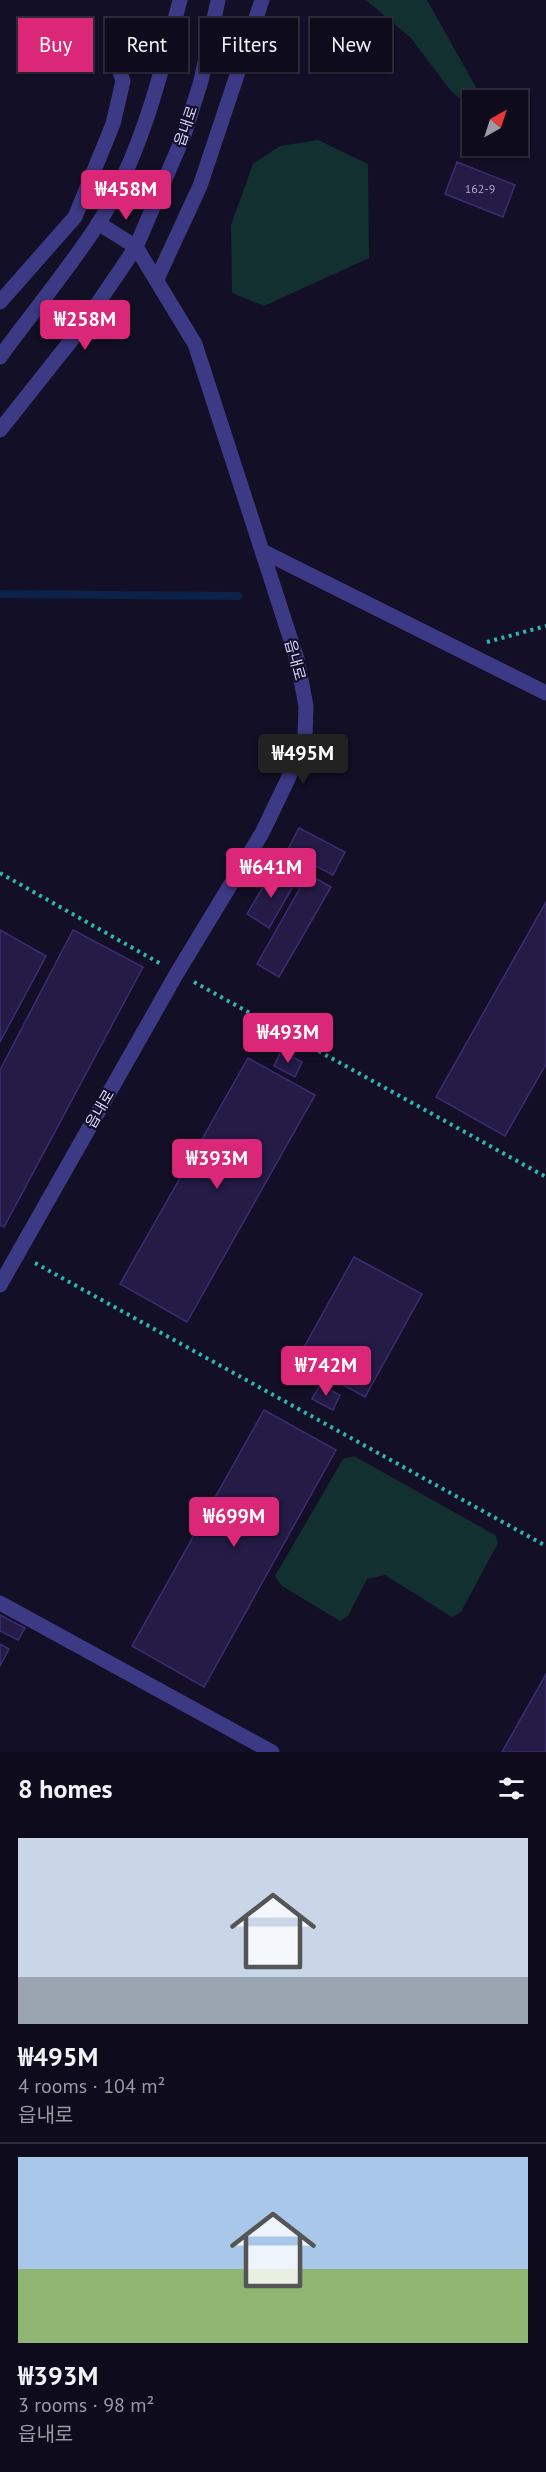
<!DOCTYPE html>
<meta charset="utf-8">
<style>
body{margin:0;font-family:"PT Sans","Noto Sans KR",sans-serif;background:#171425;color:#f1f3f6;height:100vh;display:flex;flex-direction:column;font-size:22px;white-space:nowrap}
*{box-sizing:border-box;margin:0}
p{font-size:20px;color:#9b9ba3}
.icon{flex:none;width:33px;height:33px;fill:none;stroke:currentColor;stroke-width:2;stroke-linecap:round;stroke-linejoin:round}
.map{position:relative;height:1752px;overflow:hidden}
.details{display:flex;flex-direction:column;background:#0e0b1c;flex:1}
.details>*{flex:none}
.hud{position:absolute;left:18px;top:18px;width:510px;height:54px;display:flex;gap:12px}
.needle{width:39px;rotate:39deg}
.tools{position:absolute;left:462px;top:90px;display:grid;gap:12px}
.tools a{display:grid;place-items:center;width:66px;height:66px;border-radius:0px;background:#0e0b1c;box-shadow:0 2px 4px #0004,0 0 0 2px #2e2b3b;font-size:30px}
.price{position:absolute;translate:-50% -51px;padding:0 14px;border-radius:6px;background:#db2777;color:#fff;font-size:20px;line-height:39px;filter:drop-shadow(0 2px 3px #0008)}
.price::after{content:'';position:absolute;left:50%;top:36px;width:18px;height:14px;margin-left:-9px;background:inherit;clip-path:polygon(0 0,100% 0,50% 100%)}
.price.on{background:#222;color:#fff}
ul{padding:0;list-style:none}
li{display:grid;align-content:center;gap:12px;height:318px;padding:0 18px}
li+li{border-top:2px solid #2e2b3b}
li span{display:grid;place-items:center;height:186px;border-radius:0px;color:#555}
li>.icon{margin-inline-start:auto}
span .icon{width:108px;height:108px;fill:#fffc;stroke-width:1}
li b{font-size:26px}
h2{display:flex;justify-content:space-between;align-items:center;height:72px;padding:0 18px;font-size:26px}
.tag{padding:0 21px;border-radius:0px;background:#0e0b1c;box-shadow:0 2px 4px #0004,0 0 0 2px #2e2b3b;font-size:21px;line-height:54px}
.tag.on{background:#db2777;color:#fff}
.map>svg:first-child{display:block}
.green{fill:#12302f}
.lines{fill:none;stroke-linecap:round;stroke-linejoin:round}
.stream{stroke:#0c2248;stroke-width:8}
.building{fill:#241b47;stroke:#3b2d73;stroke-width:1.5}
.path{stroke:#2fb8b0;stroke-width:4;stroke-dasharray:3 4.5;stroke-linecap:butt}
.minor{stroke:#3d3a85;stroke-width:15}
.labels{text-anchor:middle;stroke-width:4.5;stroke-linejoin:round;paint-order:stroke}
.number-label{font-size:12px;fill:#aca6d1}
.street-label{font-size:15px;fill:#d9d4ff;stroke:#130f26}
</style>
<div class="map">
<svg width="546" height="1752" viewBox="0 0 546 1752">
<rect width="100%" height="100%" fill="#130f26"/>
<path class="green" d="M366,0H427L482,98L464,102L451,91L411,38Z
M318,140L368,164L369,258L264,306L232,293L231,225L253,164L280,146Z
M354,1456L495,1535L498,1543L461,1612L452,1617L385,1575L367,1579L348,1616L340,1621L282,1586L275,1576L343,1459Z"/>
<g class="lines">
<path class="stream" d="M0,594L238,596"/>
</g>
<path class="building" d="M457,162L515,185L503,217L445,194Z
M299,828L345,852L333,875L287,851Z
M273,870L295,883L269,928L247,914Z
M308,874L331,887L279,977L257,964Z
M546,902V1064L505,1136L436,1097Z
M0,930L46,956L0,1042Z
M73,930L143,967L4,1227L0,1225V1070Z
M281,1051L302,1062L295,1077L274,1066Z
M248,1058L315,1095L187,1322L120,1284Z
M354,1257L422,1294L365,1397L297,1360Z
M320,1385L340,1395L333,1410L312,1399Z
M264,1410L336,1450L204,1687L132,1646Z
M0,1615L25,1628L18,1640L0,1631Z
M0,1644L9,1649L0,1666Z
M546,1674V1752H502Z"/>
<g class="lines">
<path class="path" d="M487,642L546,626
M0,873L161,964
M194,982L546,1177
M35,1263L546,1546"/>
<path class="minor" d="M157,279L200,186L262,0
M0,302L75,217L113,124L123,81L117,63
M0,357C32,313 68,270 98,224C140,158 161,75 180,0
M0,430L81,328L136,247L184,135L201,81L218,0
M262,551L546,693
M0,1285L177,973L262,833L288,779L305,737L306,706L297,659L195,344L136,247L98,223
M0,1603L272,1752"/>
</g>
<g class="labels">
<g class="number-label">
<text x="480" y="193">162-9</text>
</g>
<g class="street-label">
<text transform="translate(186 126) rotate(-71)" y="5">읍내로</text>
<text transform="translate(295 660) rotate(75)" y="5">읍내로</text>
<text transform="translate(100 1109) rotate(-60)" y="5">읍내로</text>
</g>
</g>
</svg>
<div class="tools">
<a><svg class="needle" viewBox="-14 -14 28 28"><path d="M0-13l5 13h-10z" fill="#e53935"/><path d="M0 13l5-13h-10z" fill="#9b9ba3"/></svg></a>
</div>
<b class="price" style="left:126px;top:221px">₩458M</b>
<b class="price" style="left:85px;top:351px">₩258M</b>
<b class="price on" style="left:303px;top:785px">₩495M</b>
<b class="price" style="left:271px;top:899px">₩641M</b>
<b class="price" style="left:288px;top:1064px">₩493M</b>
<b class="price" style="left:217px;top:1190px">₩393M</b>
<b class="price" style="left:326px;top:1397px">₩742M</b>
<b class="price" style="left:234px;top:1548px">₩699M</b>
<div class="hud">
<a class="tag on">Buy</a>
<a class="tag">Rent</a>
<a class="tag">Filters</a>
<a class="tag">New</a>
</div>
</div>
<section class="details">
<h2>8 homes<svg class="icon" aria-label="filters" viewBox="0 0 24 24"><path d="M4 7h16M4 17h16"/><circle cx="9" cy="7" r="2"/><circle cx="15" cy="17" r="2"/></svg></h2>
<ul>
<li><span style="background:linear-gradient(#c9d6e8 75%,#9aa5b1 0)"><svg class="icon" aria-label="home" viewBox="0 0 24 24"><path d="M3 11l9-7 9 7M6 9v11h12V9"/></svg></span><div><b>₩495M</b><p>4 rooms · 104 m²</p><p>읍내로</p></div></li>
<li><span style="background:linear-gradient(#a9c7e8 60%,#8fb573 0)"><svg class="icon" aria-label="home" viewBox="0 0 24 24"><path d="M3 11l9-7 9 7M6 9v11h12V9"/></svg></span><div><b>₩393M</b><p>3 rooms · 98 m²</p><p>읍내로</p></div></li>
</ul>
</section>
